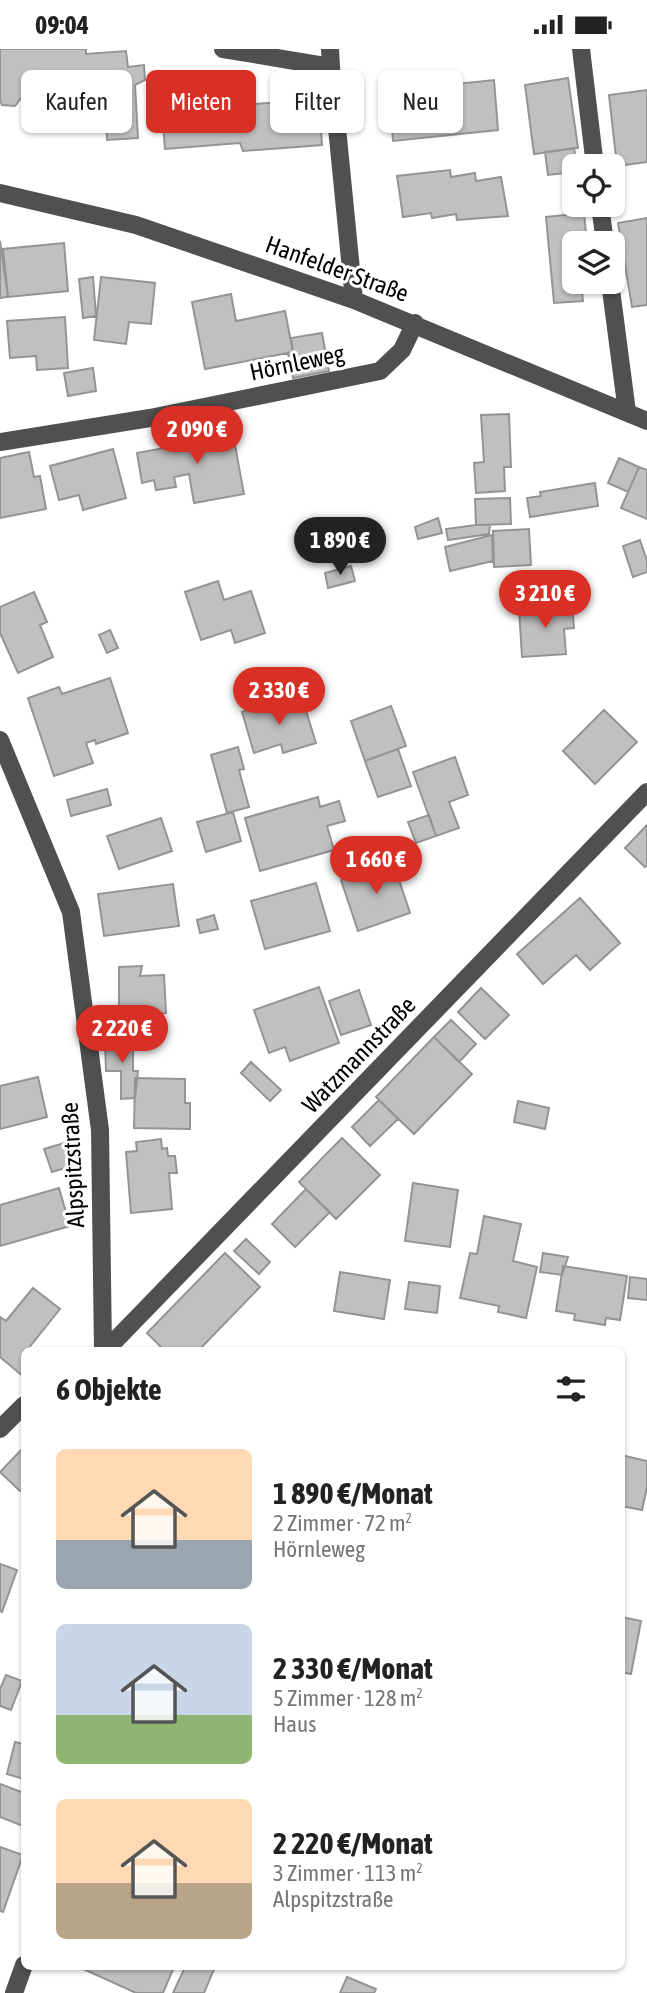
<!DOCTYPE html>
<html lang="de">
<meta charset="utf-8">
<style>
body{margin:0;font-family:"Asap Condensed",sans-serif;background:#f2f2f2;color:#222;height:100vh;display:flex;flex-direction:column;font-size:26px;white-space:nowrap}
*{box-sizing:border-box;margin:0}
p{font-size:23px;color:#767676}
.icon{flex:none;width:38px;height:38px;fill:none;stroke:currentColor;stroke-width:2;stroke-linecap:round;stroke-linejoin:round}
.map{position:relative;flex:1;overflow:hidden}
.side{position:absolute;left:21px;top:1298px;width:604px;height:623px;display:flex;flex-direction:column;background:#fff;border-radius:10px;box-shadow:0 2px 5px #0004}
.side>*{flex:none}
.top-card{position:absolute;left:21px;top:21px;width:606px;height:63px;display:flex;gap:14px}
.fabs{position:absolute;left:562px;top:105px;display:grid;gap:14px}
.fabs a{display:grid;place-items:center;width:63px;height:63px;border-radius:10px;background:#fff;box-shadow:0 2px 5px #0004;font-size:35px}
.price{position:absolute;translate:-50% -60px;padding:0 16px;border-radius:24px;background:#d93025;color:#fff;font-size:23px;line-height:46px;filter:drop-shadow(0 2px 4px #0008)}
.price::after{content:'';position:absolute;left:50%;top:42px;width:21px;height:16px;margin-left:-10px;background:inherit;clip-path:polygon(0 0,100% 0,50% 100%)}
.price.selected{background:#222;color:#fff}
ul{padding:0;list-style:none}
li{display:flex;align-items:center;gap:21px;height:175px;padding:0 35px}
li span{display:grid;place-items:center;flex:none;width:196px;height:140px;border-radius:10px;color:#555}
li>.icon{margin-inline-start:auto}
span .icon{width:84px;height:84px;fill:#fffc;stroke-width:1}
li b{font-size:30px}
h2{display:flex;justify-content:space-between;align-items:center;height:84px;padding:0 35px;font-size:30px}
.chip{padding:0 24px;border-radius:10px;background:#fff;box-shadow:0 2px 5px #0004;font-size:24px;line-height:63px}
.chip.selected{background:#d93025;color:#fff}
.status{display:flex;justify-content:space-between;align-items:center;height:49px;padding:0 35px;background:#fff;direction:ltr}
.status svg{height:19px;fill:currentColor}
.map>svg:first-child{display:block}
.building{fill:#c0c0c0;stroke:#949494;stroke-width:2}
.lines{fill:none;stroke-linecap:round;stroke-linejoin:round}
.minor{stroke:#505050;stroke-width:18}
.labels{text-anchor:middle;stroke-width:6;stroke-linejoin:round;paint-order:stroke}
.street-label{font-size:24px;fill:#000;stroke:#fff}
</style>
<div class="status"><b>09:04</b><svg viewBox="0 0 49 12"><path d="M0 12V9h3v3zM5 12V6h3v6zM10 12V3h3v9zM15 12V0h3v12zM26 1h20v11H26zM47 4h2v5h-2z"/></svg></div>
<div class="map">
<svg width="647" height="1944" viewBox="0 0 647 1944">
<rect width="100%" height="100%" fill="#fff"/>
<path class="building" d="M0,0H86V5L126,2L128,18L144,16L145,31L135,36L138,89L107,91L106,67L61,70L60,49H47L48,69L24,71L22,48L15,57L2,56L0,51Z
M568,29L578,99L534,105L525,36Z
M494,31L498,81L393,92L389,42Z
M647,41V113L617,117L609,46Z
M240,46L241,56L319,50L322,96L243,102L240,94L165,100L161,52Z
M574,99L577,117L574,123L548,126L545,103Z
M450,121L451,128L475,124L476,132L501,128L508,167L457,171L456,165L432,169L431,164L403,168L397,127Z
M584,164L587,194H574V233H581L583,252L554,254L546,168Z
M647,169V256L632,258L618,174Z
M0,192L8,248L0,249Z
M64,194L68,242L8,248L3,200Z
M93,228L96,267L83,269L79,230Z
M101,228L155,234L151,275L129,273L126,295L94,291Z
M231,245L236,272L285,262L293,303L205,320L192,253Z
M65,268L68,319L37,321L36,307L10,309L7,272Z
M322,284L329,322L293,329L288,304L293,303L291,289Z
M93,319L96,342L68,347L64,324Z
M509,365L511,418H504L505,442L476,444L474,414L484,413L481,366Z
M232,380L244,445L194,454L189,425L174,428L176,438L156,441L154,431L142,434L137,404L186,395L185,388Z
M113,400L126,449L83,461L79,446L59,451L50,417Z
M29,403L34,428L40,427L46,460L0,469V409Z
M619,409L639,418L628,443L608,434Z
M639,418L647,421V470L621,459Z
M595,434L598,457L530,468L527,449L541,447L540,443Z
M510,449L511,475L476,476L475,450Z
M438,469L442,484L418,490L415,478Z
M476,476H490L489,485L448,491L446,480Z
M529,480L531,516L494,518L493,482Z
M492,486L493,512L450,522L445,498Z
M640,491L647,512V523L633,528L623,497Z
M351,517L355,532L328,539L325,524Z
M218,532L224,551L251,542L265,584L235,594L231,581L201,591L185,543Z
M34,543L47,573L40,576L53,608L18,624L0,584V558Z
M572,556L574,579L564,580L566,605L522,608L519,560Z
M110,581L118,599L107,604L99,586Z
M110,629L128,684L96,695L95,691L86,694L93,714L54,727L28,649L59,638L62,645Z
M303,652L316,694L283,704L281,695L254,704L242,663L273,653L275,661Z
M391,657L406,697L365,712L351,672Z
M604,661L637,693L595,735L563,702Z
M238,698L244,720L239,721L249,758L227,764L211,706Z
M398,700L411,737L378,748L365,712Z
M455,708L468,746L449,753L459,779L436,787L413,723Z
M107,740L111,756L71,767L67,751Z
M318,748L320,758L339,752L345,772L327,777L334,801L260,822L245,769Z
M233,763L241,792L206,803L197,773Z
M429,766L436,787L416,794L408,773Z
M161,769L172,802L119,820L107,787Z
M647,776V816L645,818L625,799Z
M393,813L410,864L358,882L341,831Z
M316,834L330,882L265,900L251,852Z
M173,835L179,877L104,887L98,845Z
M580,849L620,894L590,921L576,906L543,935L517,905Z
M214,866L218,880L200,884L197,871Z
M142,917L140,927L164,926L166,964L129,966V969L119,970V918Z
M319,938L339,994L290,1012L285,998L269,1004L254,961Z
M481,939L509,966L485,990L458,963Z
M359,941L371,976L341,986L329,952Z
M451,971L476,995L459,1013L434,988Z
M434,988L472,1025L414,1085L376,1048Z
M133,991V1022H138L135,1049L121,1050V1022H106L105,992Z
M251,1013L281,1041L270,1052L241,1024Z
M38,1028L47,1068L0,1080V1037Z
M135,1029L185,1030V1054H190V1080L134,1079Z
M379,1051L398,1070L370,1097L352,1078Z
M518,1052L549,1059L545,1080L514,1073Z
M342,1089L380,1126L336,1170L299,1133Z
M161,1090L162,1100L167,1099L168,1107H175L177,1124H169L172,1160L131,1164L126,1103L137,1102L136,1093Z
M71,1092L78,1115L52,1123L44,1100Z
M413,1134L458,1141L450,1198L405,1192Z
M59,1139L70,1177L0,1197V1156Z
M306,1140L330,1163L295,1198L272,1175Z
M484,1167L521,1175L513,1212L537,1218L526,1269L498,1263L499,1257L460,1249L470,1204L477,1205Z
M246,1190L270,1213L259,1225L234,1202Z
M225,1204L260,1238L198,1302H165L147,1284Z
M543,1204L568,1208L562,1226L540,1223Z
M563,1217L627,1227L620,1271L606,1269L605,1276L574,1271L575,1265L556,1262Z
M340,1223L390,1231L384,1270L334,1262Z
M630,1228L647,1230V1251L628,1249Z
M409,1233L440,1237L437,1264L405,1260Z
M33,1239L60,1260L28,1300L30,1302H24V1328L0,1308V1268L6,1272Z
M24,1398V1442H20L0,1423Z
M621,1406L647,1412V1438L642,1461L621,1457Z
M0,1515L17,1521L2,1563L0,1562Z
M621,1568L641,1572L631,1625L621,1623Z
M6,1626L22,1632L11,1661L0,1657V1640Z
M15,1693L24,1695V1730L7,1725Z
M0,1735L24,1744L23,1777L0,1768Z
M0,1798L23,1806L3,1863L0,1862Z
M79,1918H174L163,1944H136Z
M185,1918H215L204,1944H173Z
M347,1928L376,1940L374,1944H340Z"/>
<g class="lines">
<path class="minor" d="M223,0L331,18L354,251
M330,0L331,18
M581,0L595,117
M0,144L136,176L354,251L647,372
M600,156L605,194
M610,233L627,363
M0,393L150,369L380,322L402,301L415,274
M0,691L71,863L100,1081L103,1302
M105,1302L647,743
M0,1380L24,1356
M14,1944L24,1916"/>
</g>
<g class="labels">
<g class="street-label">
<text transform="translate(337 220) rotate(20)" y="8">Hanfelder Straße</text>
<text transform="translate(297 314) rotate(-12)" y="8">Hörnleweg</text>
<text transform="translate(359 1006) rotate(-46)" y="8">Watzmannstraße</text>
<text transform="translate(73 1116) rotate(-93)" y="8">Alpspitzstraße</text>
</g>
</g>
</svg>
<div class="fabs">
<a><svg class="icon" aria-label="locate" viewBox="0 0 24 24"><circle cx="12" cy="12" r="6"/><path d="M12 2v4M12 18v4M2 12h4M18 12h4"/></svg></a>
<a><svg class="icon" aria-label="layers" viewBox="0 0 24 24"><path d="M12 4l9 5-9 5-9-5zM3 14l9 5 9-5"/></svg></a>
</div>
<b class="price" style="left:197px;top:417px">2 090 €</b>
<b class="price selected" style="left:340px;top:528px">1 890 €</b>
<b class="price" style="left:545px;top:581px">3 210 €</b>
<b class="price" style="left:279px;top:678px">2 330 €</b>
<b class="price" style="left:376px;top:847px">1 660 €</b>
<b class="price" style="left:122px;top:1016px">2 220 €</b>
<div class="top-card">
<a class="chip">Kaufen</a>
<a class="chip selected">Mieten</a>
<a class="chip">Filter</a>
<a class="chip">Neu</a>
</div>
<section class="side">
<h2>6 Objekte<svg class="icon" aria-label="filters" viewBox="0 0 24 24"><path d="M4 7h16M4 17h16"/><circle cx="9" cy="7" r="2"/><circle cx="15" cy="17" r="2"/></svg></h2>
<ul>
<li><span style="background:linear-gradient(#ffd9b3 65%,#9aa5b1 0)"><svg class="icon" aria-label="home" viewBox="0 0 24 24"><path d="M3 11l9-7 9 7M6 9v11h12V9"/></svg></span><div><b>1 890 €/Monat</b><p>2 Zimmer · 72 m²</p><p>Hörnleweg</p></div></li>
<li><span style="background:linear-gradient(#c9d6e8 65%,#8fb573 0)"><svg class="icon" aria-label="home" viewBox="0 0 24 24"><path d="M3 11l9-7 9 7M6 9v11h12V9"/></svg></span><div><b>2 330 €/Monat</b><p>5 Zimmer · 128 m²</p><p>Haus</p></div></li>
<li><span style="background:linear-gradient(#ffd9b3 60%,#b9a48a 0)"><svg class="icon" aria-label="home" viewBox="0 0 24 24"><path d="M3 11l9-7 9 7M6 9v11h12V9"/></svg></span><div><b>2 220 €/Monat</b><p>3 Zimmer · 113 m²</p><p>Alpspitzstraße</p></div></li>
</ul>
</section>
</div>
